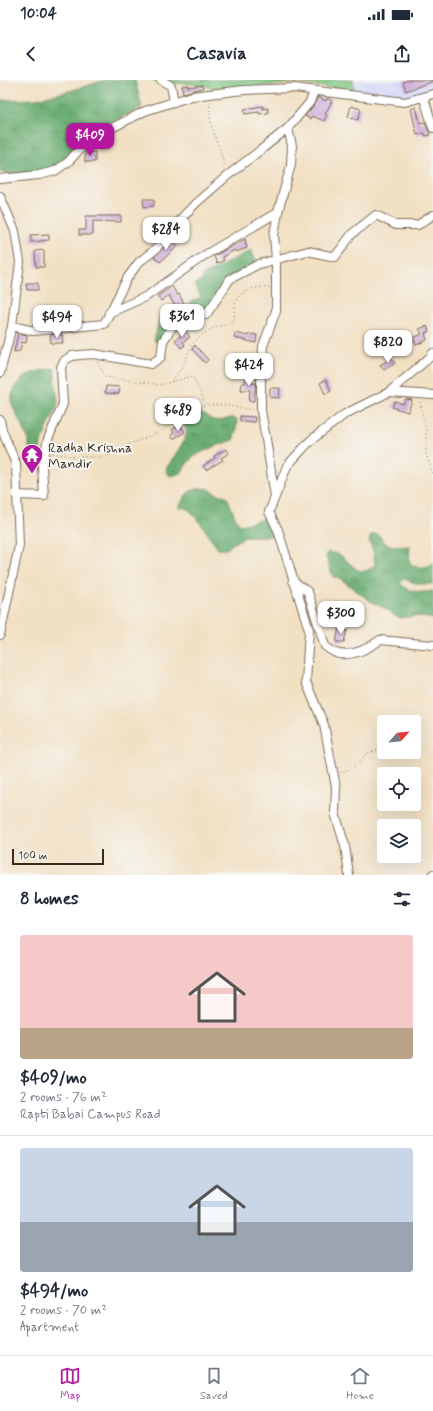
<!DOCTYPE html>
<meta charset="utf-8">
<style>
body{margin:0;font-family:Mynerve,sans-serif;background:#f2f2f3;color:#1f2937;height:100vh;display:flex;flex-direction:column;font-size:15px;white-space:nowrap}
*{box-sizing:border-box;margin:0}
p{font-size:13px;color:#747a83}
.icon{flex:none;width:22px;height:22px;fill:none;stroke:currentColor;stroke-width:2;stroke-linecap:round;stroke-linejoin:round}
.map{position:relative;height:795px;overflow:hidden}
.details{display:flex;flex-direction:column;background:#fff;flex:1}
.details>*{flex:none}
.needle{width:26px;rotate:63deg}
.buttons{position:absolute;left:377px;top:635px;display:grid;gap:8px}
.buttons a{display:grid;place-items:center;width:44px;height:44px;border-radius:4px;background:#fff;box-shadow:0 4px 16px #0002;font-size:20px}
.scale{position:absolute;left:12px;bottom:10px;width:92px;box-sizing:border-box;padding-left:4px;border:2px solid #3b2a1e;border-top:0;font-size:11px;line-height:14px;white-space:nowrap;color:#3b2a1e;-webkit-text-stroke:3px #f6f6f2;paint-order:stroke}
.price{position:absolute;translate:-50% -34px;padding:0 9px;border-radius:8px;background:#fff;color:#222;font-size:13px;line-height:26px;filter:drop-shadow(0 1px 2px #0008)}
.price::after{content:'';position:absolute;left:50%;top:24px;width:12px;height:9px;margin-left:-6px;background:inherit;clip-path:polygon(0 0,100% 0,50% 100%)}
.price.on{background:#b5179e;color:#fff}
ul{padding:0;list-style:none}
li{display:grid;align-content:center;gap:8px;height:212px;padding:0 20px}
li+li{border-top:1px solid #e0e1e3}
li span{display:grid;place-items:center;height:124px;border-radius:4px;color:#555}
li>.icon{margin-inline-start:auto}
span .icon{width:72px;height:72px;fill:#fffc;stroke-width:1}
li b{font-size:17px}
h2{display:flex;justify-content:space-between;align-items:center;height:48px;padding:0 20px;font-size:17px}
.status{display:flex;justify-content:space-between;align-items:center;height:28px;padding:0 20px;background:#fff;direction:ltr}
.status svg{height:11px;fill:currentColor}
header{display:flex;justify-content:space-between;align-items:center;height:52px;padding:0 20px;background:#fff;font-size:18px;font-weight:800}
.menu{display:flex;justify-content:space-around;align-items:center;height:56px;border-top:1px solid #e0e1e3;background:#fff;font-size:11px;color:#747a83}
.menu a{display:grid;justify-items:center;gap:2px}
.menu .on{color:#b5179e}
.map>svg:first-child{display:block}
.built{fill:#d6d8f8}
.grass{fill:#80c782;stroke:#5e7850}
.forest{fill:url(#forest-crowns);stroke:#526b47}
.building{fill:#cdaad8}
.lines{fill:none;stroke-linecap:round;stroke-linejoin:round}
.minor-casing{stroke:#7b6a58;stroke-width:10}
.path{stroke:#7b6a58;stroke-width:1;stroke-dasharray:1 3;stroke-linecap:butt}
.minor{stroke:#fff;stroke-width:8}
.labels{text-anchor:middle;stroke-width:4;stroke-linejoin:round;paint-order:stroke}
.poi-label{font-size:14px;fill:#3b2a1e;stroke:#f6f6f2;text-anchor:start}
</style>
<div class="status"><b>10:04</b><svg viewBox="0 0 49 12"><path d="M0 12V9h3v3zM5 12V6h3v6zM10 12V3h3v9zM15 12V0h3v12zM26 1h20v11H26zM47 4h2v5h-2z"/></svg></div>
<header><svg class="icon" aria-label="back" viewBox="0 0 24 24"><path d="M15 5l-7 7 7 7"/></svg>Casavia<svg class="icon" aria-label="share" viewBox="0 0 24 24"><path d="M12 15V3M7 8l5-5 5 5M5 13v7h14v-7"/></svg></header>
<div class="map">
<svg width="433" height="795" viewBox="0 0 433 795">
<defs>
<pattern id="forest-crowns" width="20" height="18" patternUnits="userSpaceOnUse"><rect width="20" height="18" fill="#68ac70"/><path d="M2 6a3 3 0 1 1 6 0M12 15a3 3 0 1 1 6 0" fill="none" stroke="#578c5b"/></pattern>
</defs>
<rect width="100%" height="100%" fill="#f6f6f2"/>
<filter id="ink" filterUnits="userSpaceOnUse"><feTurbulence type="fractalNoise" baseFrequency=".025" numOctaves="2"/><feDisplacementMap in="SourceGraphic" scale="8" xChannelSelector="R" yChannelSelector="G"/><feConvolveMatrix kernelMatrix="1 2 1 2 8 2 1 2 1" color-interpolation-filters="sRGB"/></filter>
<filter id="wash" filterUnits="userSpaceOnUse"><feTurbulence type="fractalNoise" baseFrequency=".012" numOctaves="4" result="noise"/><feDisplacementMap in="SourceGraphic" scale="16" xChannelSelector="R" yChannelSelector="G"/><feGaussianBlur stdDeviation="0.9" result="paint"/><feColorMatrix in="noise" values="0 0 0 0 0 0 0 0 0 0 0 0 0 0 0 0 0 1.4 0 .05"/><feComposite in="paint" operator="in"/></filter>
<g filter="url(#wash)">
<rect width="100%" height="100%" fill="#f2e0c3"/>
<path class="built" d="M353,0H433V11L424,15L402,18L354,11Z"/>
<path class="grass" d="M152,0H353L354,11L295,3L213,10V7L185,3L160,5Z"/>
<path class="forest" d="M105,0H135L142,27C125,37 106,43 90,54C83,60 78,69 71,75C53,92 24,100 0,91V20L36,19L73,10Z
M251,170L257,183L229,198L205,233L184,234L159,264L154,260L160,237L175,231L201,217L195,204L203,200L202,196Z
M54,288L58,323L41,363L39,376H29V360L12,325V315L17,304L24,297L35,292Z
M200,333C207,335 211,341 218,341C226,341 230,335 237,340C237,345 235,356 233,360C221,364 198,372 190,380C186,384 184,389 181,393L171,396L167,393L166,389L184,361L187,352L182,340L190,336Z
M207,408L217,414L226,416C232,425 233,439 241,445L267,438L275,453L274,456C252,457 245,452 227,469H218C212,461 194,430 185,428C184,427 181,428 179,428C186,412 189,409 207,408Z
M376,454C382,456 382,461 387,464C393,468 404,466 410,466L409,481L413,486C420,487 427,489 433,483V504H419L403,499L400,503C408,512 421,513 433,511V539L416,536L401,538L396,536L379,525L370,521L338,497H333L326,477L328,472C332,473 337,473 341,476C352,483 360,501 375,484L374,474L369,460L371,455Z"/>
<g id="blocks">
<path class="building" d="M408,0H433V1L406,11L403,2Z
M188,5V7L202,5L203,8L183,13L182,6Z
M318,17L326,21L327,18L332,21L325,34L327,35L324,41L312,36L310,39L305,36L314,25Z
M263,26V29L268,28V33L259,34V32L245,34L244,29Z
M351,26L361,29L358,40L348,37Z
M416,27L420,43L425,42L430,55L425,56V53L417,55L411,29Z
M95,72V82H85V73Z
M143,119H154V126L144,127Z
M86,136H121V142L93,141V155H79V150H86Z
M49,154V160L31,162V155Z
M245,159L247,168L236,172L235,170L222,177L224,180L217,184L214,176Z
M172,160L178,166L160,182L154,177Z
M44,170V187H36L35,171Z
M26,203H38V210H27Z
M172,206L177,215L179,214L184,224L179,226L178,224L174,225L169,215L161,221L158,216Z
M427,246L429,252L425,253L427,260L416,265L413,258L422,254L419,249Z
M183,247L190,257L183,262L185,265L181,268L175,260L182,255L179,250Z
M18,253L27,255L26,263L22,262L20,271L14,272Z
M235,253L248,256L249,254L257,255L256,263L234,258Z
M57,254H62L63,263H51L50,255Z
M195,265L208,280L205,283L192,269Z
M392,278L395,283L384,290L380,285Z
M245,293H250V303H256L254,321H249L250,310H241L242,303H245Z
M326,300L331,311L325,314L320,303Z
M106,306L120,307L119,314L105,313Z
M270,308H280L279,318L270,317Z
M406,319L412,320L408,332L392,327L395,321L403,324L404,323Z
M240,336L255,337V342L240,341Z
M180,345L185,352L173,359L171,355L174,353L172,350Z
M226,369L229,373L221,378L223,380L206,390L203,386L215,378L214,376Z
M339,547L347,550L344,562H336Z"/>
</g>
</g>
<g filter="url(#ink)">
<use href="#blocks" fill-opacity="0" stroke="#7b6a58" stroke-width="1"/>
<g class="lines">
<g class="minor-casing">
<path id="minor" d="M161,0L171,6L174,22
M424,18L433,48
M288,48L292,66L291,85L278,132L274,155L276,180V231L263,266L261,299V331L266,359L275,417L269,432L278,450L309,550L306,602L324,645L336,707L335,733L345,766L349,795
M0,99L39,95L55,91L68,82L81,68L100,54L145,31L192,16L244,10L294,8L405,22L433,14
M0,116L15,151L20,182L12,246L0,293
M109,233L147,216L205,175L278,132
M12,246L34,251L104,244L128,197L139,182L156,169L175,145L196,123L227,96L262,69L288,48L310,22L314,11
M389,312L433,315
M0,340L2,350L16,384L19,466L0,555
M17,415L44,416L42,387L48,359L63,324L61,287L65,280L72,276L80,275L94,274L151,284L161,277L163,261L173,246L182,237L206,235L230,199L259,184L308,171L335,177L352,154L376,135L396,145H418L433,135
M275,417L287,386L310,361L345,334L389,312L429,278L433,273
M293,501L308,512L325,566C329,569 334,573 339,574C353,576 369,568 380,560L433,565
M432,795L433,794"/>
</g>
<path class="path" d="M210,22C207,45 220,66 225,88
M97,282L106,297L160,305L193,296L206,325H223L254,330
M172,301L184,284L191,265L207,251L218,246L226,245L234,240C235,234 234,226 236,221C241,209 258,206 269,208
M420,322L426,350V374L433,394
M53,373L74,377H106L119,368L163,351L176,339L189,332L206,325
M340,692L342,693L357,685L367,673L384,669"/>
<use href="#minor" class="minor"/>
</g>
</g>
<defs>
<g id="temple-pin" transform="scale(1.15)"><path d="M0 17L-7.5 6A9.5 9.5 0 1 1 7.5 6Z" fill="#b5179e" stroke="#f6f6f2"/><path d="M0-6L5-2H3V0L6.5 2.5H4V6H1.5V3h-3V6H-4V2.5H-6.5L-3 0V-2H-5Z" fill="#fff"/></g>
</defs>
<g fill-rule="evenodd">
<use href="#temple-pin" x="32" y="375"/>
</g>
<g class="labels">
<g class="poi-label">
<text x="48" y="372">Radha Krishna<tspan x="48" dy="16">Mandir</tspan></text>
</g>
</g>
</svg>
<div class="buttons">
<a><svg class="needle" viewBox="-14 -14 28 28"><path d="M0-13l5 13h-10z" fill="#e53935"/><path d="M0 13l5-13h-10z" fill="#747a83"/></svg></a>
<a><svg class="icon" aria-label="locate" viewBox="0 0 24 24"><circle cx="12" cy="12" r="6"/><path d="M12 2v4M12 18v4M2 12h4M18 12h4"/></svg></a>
<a><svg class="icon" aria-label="layers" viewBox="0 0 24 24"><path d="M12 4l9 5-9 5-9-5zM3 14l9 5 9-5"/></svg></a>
</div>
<div class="scale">100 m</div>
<b class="price on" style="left:90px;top:77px">$409</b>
<b class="price" style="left:166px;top:171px">$284</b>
<b class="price" style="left:182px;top:258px">$361</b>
<b class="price" style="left:57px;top:259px">$494</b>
<b class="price" style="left:388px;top:284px">$820</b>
<b class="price" style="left:249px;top:307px">$424</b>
<b class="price" style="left:178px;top:352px">$689</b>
<b class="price" style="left:341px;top:555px">$300</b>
</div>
<section class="details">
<h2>8 homes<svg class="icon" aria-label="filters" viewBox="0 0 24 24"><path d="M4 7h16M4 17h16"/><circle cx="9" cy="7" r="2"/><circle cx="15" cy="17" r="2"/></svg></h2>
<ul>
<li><span style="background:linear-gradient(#f6c9c9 75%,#b9a48a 0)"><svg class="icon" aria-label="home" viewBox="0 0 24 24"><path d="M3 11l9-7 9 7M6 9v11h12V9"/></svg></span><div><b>$409/mo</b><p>2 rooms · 76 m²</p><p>Rapti Babai Campus Road</p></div></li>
<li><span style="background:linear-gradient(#c9d6e8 60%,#9aa5b1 0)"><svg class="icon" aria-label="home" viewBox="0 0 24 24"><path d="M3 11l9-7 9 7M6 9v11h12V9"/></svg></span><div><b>$494/mo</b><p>2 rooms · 70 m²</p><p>Apartment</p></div></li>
</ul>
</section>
<nav class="menu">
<a class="on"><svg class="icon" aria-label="map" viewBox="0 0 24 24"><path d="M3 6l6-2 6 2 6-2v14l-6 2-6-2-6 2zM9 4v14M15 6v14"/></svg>Map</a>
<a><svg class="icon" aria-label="saved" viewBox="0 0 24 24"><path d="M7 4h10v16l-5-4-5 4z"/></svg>Saved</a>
<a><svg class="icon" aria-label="home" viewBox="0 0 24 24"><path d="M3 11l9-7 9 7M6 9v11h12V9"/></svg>Home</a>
</nav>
